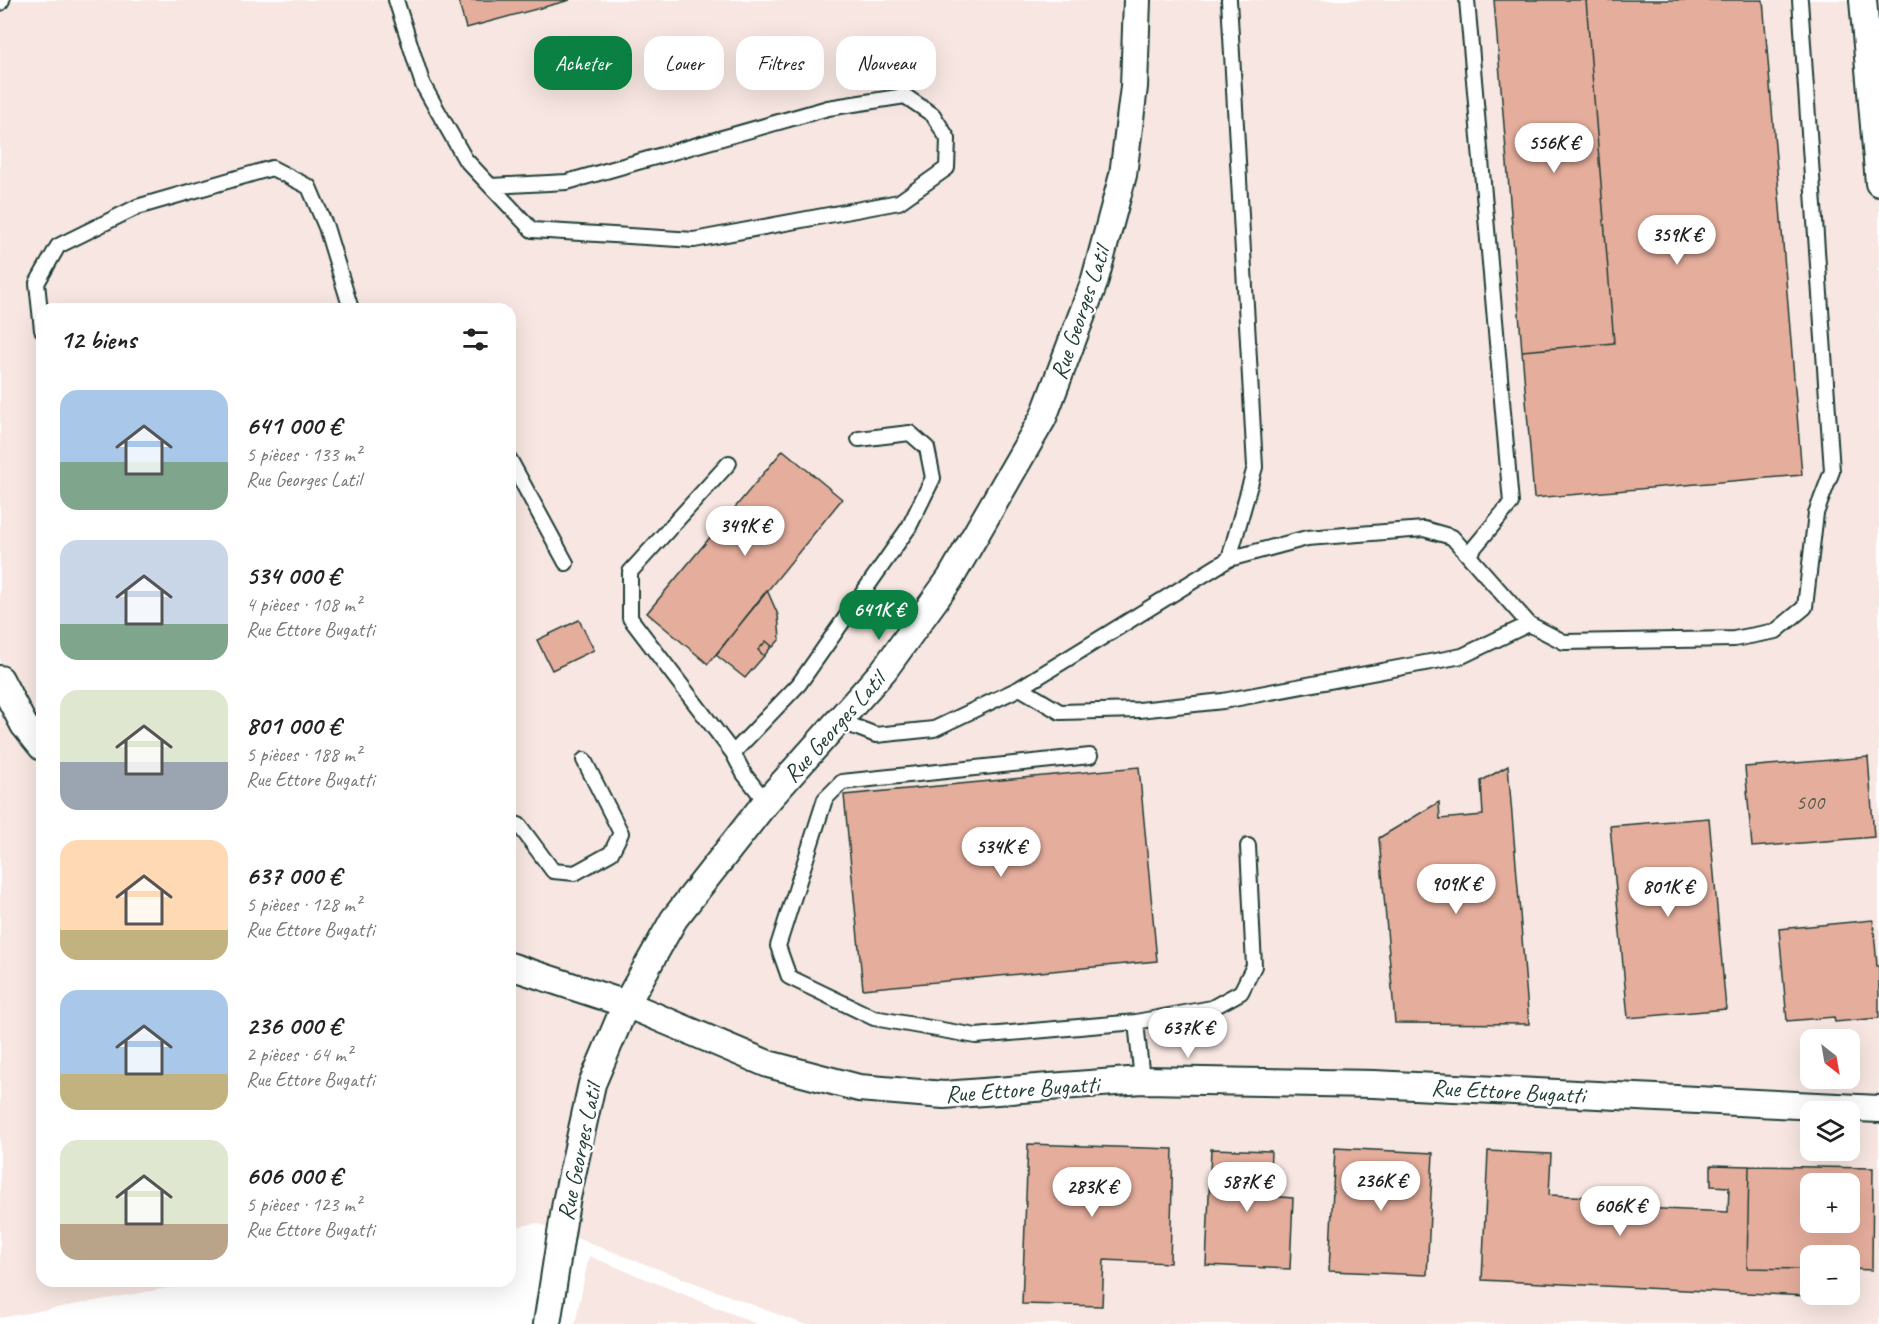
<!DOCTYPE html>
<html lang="fr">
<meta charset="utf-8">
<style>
body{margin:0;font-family:Caveat,sans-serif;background:#f6f6f6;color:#222;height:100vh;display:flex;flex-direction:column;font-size:22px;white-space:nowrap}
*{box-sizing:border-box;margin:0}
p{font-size:20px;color:#767676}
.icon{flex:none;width:33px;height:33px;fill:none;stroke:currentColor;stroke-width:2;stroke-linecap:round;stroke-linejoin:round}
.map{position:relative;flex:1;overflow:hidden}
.side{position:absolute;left:36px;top:303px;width:480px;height:984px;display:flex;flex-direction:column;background:#fff;border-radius:18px;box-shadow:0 6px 24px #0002}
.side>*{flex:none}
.guide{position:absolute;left:534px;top:36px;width:570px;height:54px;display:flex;gap:12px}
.needle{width:39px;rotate:149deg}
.tools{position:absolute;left:1800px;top:1029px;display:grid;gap:12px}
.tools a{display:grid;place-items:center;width:60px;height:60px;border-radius:12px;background:#fff;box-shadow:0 6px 24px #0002;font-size:30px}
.price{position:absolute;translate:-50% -51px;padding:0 14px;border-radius:21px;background:#fff;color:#222;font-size:20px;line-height:39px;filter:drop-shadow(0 2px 3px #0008)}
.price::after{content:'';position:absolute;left:50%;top:36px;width:18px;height:14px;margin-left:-9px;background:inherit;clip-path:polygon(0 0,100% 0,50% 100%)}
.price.on{background:#0b8043;color:#fff}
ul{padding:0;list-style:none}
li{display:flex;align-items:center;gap:18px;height:150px;padding:0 24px}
li span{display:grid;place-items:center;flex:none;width:168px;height:120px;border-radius:18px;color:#555}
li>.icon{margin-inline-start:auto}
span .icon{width:72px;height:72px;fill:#fffc;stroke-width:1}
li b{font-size:26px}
h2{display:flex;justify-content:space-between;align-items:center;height:72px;padding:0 24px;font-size:26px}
.pill{padding:0 21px;border-radius:18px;background:#fff;box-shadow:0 6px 24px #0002;font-size:21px;line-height:54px}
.pill.on{background:#0b8043;color:#fff}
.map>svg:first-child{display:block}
.built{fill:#f7e6e1;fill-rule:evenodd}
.building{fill:#e5ad9c;stroke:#1f3d34;stroke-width:1.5;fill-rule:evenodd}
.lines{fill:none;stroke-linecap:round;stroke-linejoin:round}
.service-casing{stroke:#1f3d34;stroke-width:18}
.minor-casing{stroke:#1f3d34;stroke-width:30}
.service{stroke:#fff;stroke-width:14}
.minor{stroke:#fff;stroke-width:26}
.labels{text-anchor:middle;stroke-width:4.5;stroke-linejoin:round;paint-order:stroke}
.number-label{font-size:21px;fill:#50594e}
.street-label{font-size:24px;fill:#1f3d34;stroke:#fff}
</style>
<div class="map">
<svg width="1879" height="1324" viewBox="0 0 1879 1324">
<rect width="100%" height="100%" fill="#fff"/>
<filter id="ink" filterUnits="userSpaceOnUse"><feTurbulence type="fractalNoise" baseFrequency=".0167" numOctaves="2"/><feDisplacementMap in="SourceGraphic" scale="12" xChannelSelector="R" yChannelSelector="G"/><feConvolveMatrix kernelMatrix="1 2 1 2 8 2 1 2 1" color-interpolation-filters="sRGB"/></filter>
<g filter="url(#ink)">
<path class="built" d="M0,0H1879V1324H803L537,1223L510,1228V309H42V1281H207L0,1318ZM1810,1040H1850V1078H1810ZM1810,1112H1850V1150H1810ZM1810,1184H1850V1222H1810ZM1810,1256H1850V1294H1810Z
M589,1256L757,1324H575Z"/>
<path class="building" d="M458,0H570L466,28Z
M1494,0H1586L1614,343L1522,351Z
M1586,0H1763L1802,475L1534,498L1522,351L1614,343Z
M783,450L842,499L708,664L647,613Z
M767,590L778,615L780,639L773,647L766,641L758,650L764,656L745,678L716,655Z
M579,620L594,650L552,670L537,640Z
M766,641L772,646L764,656L758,650Z
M1868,757L1874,837L1752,847L1745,767Z
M1508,766L1529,1024L1395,1023L1379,838L1439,802L1440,819L1483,815L1481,781Z
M1139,767L1157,961L863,989L844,795Z
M1709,818L1726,1009L1628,1018L1610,826Z
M1873,920L1877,966H1879V1018L1835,1022L1834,1017L1787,1021L1779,929Z
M1028,1144L1173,1149L1170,1263L1104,1260L1102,1306L1022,1304Z
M1335,1148L1433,1153L1427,1275L1329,1271Z
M1211,1149L1271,1151L1269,1196L1293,1198L1290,1269L1206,1265Z
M1488,1151L1551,1154L1549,1195L1641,1199V1208L1728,1212L1729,1187L1711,1186V1165L1749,1166L1747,1268L1810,1269V1294H1827V1297L1482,1280Z
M1749,1166L1873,1168L1872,1270L1850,1269V1256H1810V1269L1747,1268ZM1810,1184H1850V1222H1810Z
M1850,1269L1854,1270L1852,1290H1850Z"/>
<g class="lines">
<g class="service-casing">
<path id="service" d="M396,0L423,85L465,159L532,230L694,240L899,202L947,168L948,139L933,115L905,96L828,108L567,182L491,186
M1467,0L1511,503L1468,555
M0,3L2,0
M42,330L37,283L58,246L137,207L272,168L309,187L326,227L351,309
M510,460L566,563
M729,463L630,572V618L733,753L744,774L766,802
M1229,559L1255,467L1229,0
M1020,688L1060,712L1139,710L1223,701L1462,656L1529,624
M840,721L876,735L934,729L1020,688L1229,559L1307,538L1424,529L1452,537L1529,624L1564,642L1734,639L1776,631L1805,607L1816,513L1832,471L1800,0
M733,753L799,684L909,527L933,478L927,448L910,433L859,439
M1090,756L842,782L825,799L778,946L789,977L874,1018L976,1036L1136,1022L1212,1008L1241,992L1254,966L1248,846
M510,823L519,825L553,871L575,873L611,853L621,833L584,760
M1136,1022L1142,1080"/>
</g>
<g class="minor-casing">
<path id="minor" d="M1863,0L1879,183
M0,679L24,725L42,747
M510,966L626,1004L768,1064L859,1088L944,1095L1142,1080L1374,1084L1879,1109
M547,1324L566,1202L592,1084L626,1004L674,919L766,802L884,670L950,579L1043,418L1094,283L1123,175L1134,87L1137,0"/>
</g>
<use href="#service" class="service"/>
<use href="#minor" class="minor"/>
</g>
</g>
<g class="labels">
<g class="number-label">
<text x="1810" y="809">500</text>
</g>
<g class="street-label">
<text transform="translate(1080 313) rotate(-71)" y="8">Rue Georges Latil</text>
<text transform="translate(834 727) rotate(-48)" y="8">Rue Georges Latil</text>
<text transform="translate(1022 1089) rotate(-4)" y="8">Rue Ettore Bugatti</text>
<text transform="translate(1508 1091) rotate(3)" y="8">Rue Ettore Bugatti</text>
<text transform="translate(579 1152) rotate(-78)" y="8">Rue Georges Latil</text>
</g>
</g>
</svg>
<div class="tools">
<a><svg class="needle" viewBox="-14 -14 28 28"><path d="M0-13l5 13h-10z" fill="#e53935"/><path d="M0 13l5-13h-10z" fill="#767676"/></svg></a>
<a><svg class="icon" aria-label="layers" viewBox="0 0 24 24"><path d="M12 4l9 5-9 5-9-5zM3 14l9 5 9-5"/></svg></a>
<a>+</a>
<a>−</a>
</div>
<b class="price" style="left:1554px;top:174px">556K €</b>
<b class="price" style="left:1677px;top:266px">359K €</b>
<b class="price" style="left:745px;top:557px">349K €</b>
<b class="price on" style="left:879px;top:641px">641K €</b>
<b class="price" style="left:1001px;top:878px">534K €</b>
<b class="price" style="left:1456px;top:915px">909K €</b>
<b class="price" style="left:1668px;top:918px">801K €</b>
<b class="price" style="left:1188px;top:1059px">637K €</b>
<b class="price" style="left:1381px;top:1212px">236K €</b>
<b class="price" style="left:1247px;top:1213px">587K €</b>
<b class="price" style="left:1092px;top:1218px">283K €</b>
<b class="price" style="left:1620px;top:1237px">606K €</b>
<div class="guide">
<a class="pill on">Acheter</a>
<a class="pill">Louer</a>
<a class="pill">Filtres</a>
<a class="pill">Nouveau</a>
</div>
<section class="side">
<h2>12 biens<svg class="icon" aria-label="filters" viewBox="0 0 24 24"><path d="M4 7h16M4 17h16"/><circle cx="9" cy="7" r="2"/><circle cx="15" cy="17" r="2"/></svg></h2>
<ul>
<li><span style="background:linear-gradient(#a9c7e8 60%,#7fa58c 0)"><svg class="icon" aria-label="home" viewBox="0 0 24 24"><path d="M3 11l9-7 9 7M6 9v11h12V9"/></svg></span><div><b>641 000 €</b><p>5 pièces · 133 m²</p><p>Rue Georges Latil</p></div></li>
<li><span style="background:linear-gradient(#c9d6e8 70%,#7fa58c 0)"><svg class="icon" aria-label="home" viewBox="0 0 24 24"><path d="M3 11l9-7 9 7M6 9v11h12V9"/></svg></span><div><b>534 000 €</b><p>4 pièces · 108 m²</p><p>Rue Ettore Bugatti</p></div></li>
<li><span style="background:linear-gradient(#dfe7d0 60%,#9aa5b1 0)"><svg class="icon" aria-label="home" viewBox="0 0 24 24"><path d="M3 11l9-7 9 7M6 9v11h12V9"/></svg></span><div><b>801 000 €</b><p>5 pièces · 188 m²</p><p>Rue Ettore Bugatti</p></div></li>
<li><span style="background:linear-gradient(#ffd9b3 75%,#c2b280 0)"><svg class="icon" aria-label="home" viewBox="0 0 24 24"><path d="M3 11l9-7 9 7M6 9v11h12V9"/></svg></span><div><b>637 000 €</b><p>5 pièces · 128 m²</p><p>Rue Ettore Bugatti</p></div></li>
<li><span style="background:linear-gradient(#a9c7e8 70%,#c2b280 0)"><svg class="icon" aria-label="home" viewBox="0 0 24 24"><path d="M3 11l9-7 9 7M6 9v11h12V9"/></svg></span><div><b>236 000 €</b><p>2 pièces · 64 m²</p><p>Rue Ettore Bugatti</p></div></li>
<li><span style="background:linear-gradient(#dfe7d0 70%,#b9a48a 0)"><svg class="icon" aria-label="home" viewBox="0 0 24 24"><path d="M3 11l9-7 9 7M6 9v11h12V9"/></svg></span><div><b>606 000 €</b><p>5 pièces · 123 m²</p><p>Rue Ettore Bugatti</p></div></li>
</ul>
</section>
</div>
